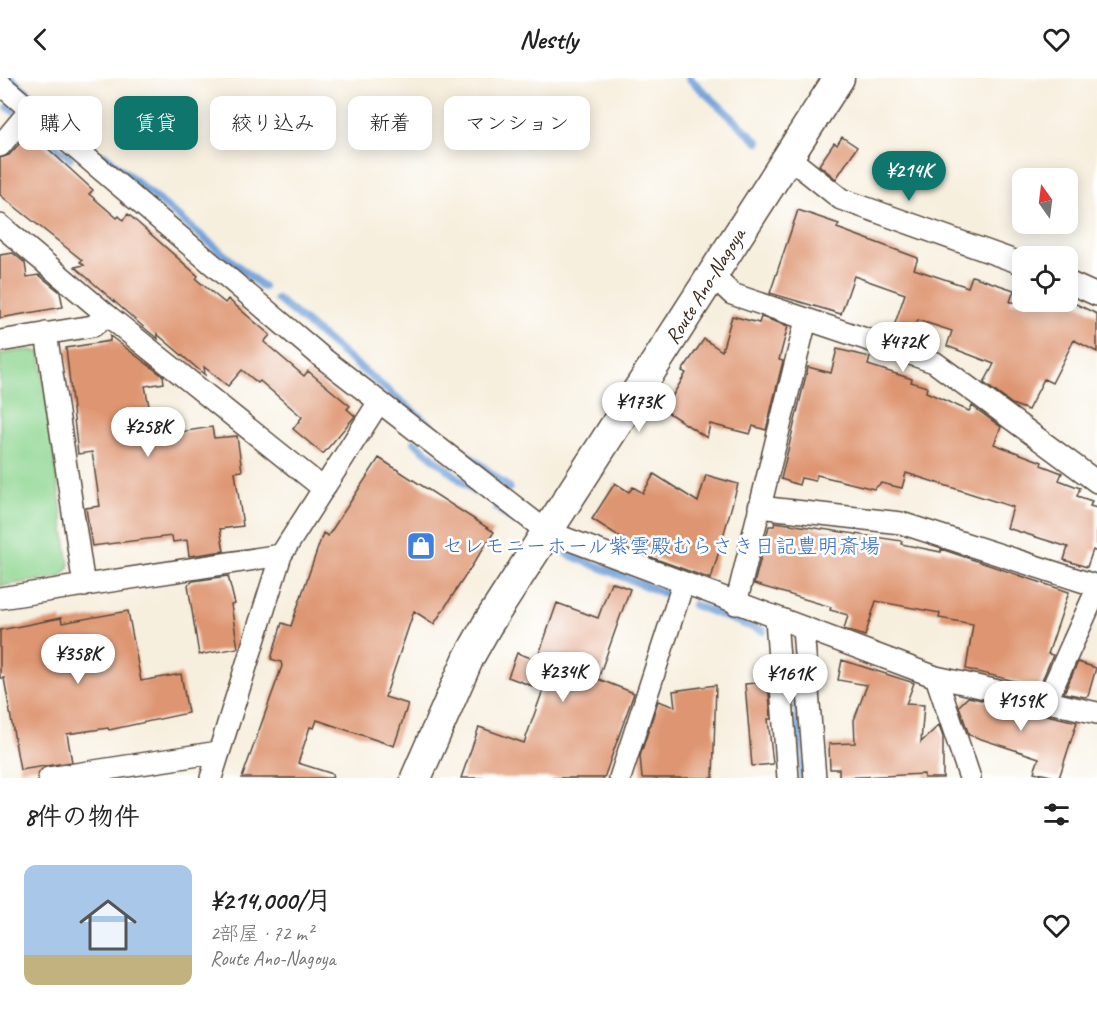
<!DOCTYPE html>
<html lang="ja">
<meta charset="utf-8">
<style>
body{margin:0;font-family:Caveat,"Klee One",sans-serif;background:#f6f6f6;color:#222;height:100vh;display:flex;flex-direction:column;font-size:22px;white-space:nowrap}
*{box-sizing:border-box;margin:0}
p{font-size:20px;color:#767676}
.icon{flex:none;width:33px;height:33px;fill:none;stroke:currentColor;stroke-width:2;stroke-linecap:round;stroke-linejoin:round}
.map{position:relative;height:700px;overflow:hidden}
.side{display:flex;flex-direction:column;background:#fff;flex:1}
.side>*{flex:none}
.top-card{position:absolute;left:18px;top:18px;width:600px;height:54px;display:flex;gap:12px}
.needle{width:39px;rotate:346deg}
.tools{position:absolute;left:1012px;top:90px;display:grid;gap:12px}
.tools a{display:grid;place-items:center;width:66px;height:66px;border-radius:12px;background:#fff;box-shadow:0 3px 15px #0003;font-size:30px}
.price{position:absolute;translate:-50% -51px;padding:0 14px;border-radius:21px;background:#fff;color:#222;font-size:20px;line-height:39px;filter:drop-shadow(0 2px 3px #0008)}
.price::after{content:'';position:absolute;left:50%;top:36px;width:18px;height:14px;margin-left:-9px;background:inherit;clip-path:polygon(0 0,100% 0,50% 100%)}
.price.on{background:#0f766e;color:#fff}
ul{padding:0;list-style:none}
li{display:flex;align-items:center;gap:18px;height:150px;padding:0 24px}
li span{display:grid;place-items:center;flex:none;width:168px;height:120px;border-radius:12px;color:#555}
li>.icon{margin-inline-start:auto}
span .icon{width:72px;height:72px;fill:#fffc;stroke-width:1}
li b{font-size:26px}
h2{display:flex;justify-content:space-between;align-items:center;height:72px;padding:0 24px;font-size:26px}
.tag{padding:0 21px;border-radius:12px;background:#fff;box-shadow:0 3px 15px #0003;font-size:21px;line-height:54px}
.tag.on{background:#0f766e;color:#fff}
header{display:flex;justify-content:space-between;align-items:center;height:78px;padding:0 24px;background:#fff;font-size:27px;font-weight:700}
.map>svg:first-child{display:block}
.green{fill:#8dd590;stroke:#648057;stroke-width:1.5}
.lines{fill:none;stroke-linecap:round;stroke-linejoin:round}
.stream{stroke:#70a0d9;stroke-width:8}
.building{fill:#de9571}
.minor-casing{stroke:#57483b;stroke-width:24}
.secondary-casing{stroke:#57483b;stroke-width:33}
.minor{stroke:#fff;stroke-width:21}
.secondary{stroke:#fff;stroke-width:30}
.labels{text-anchor:middle;stroke-width:5;stroke-linejoin:round;paint-order:stroke}
.street-label{font-size:21px;fill:#3b2a1e;stroke:#fff}
.shop-label{font-size:21px;fill:#366cbe;stroke:#fff;text-anchor:start}
</style>
<header><svg class="icon" aria-label="back" viewBox="0 0 24 24"><path d="M15 5l-7 7 7 7"/></svg>Nestly<svg class="icon" aria-label="heart" viewBox="0 0 24 24"><path d="M12 20l-8-8c-3-5 5-10 8-4 3-6 11-1 8 4z"/></svg></header>
<div class="map">
<svg width="1097" height="700" viewBox="0 0 1097 700">
<rect width="100%" height="100%" fill="#fff"/>
<filter id="ink" filterUnits="userSpaceOnUse"><feTurbulence type="fractalNoise" baseFrequency=".0167" numOctaves="2"/><feDisplacementMap in="SourceGraphic" scale="12" xChannelSelector="R" yChannelSelector="G"/><feConvolveMatrix kernelMatrix="1 2 1 2 8 2 1 2 1" color-interpolation-filters="sRGB"/></filter>
<filter id="wash" filterUnits="userSpaceOnUse"><feTurbulence type="fractalNoise" baseFrequency=".008" numOctaves="4" result="noise"/><feDisplacementMap in="SourceGraphic" scale="24" xChannelSelector="R" yChannelSelector="G"/><feGaussianBlur stdDeviation="1.35" result="paint"/><feColorMatrix in="noise" values="0 0 0 0 0 0 0 0 0 0 0 0 0 0 0 0 0 1.4 0 .05"/><feComposite in="paint" operator="in"/></filter>
<g filter="url(#wash)">
<rect width="100%" height="100%" fill="#f7efde"/>
<path class="green" d="M28,272L40,274L69,489L61,499L0,508V276Z"/>
<g class="lines">
<path class="stream" d="M10,0L91,67
M689,0L758,64
M8,29L13,32
M36,52L70,80
M104,77L263,209
M277,221L431,348
M445,359L509,410
M414,364L475,414
M497,430L514,443
M567,476L666,516
M694,527L763,553
M795,580L802,700"/>
</g>
<g id="blocks">
<path class="building" d="M30,54L93,112L89,116L117,140L119,138L123,142L128,136L198,198L196,201L225,225L228,221L270,257L264,264L304,298L308,293L350,328L347,331L355,338L323,376L293,351L302,339L260,303L258,305L242,292L228,308L204,289L205,297L157,256L158,261L148,253L75,189L84,187L80,184L82,182L0,117V80L9,77Z
M842,59L857,69L836,101L819,87L834,65L837,67Z
M798,132L839,146L837,150L918,180L914,191L968,209L972,198L1014,212L1010,224H1072L1097,236V274L1074,262L1052,305L1044,301L1028,332L1012,326L984,305L994,286L947,268L952,253L918,242L911,261L892,254L905,216L854,198L841,236L770,215Z
M13,175L25,185L27,199L39,197L60,214L63,229L0,240V177Z
M732,238L759,245L761,239L788,248L779,282L783,283L766,352L753,348L750,356L710,346L707,360L664,332L686,295L682,293L704,261L722,273Z
M110,258L163,298L164,305L145,308L153,348L178,344L180,354L212,349L214,360L237,358L242,393L235,394L243,448L220,451L224,473L189,478L187,462L173,464L172,458L92,468L86,430L100,428L92,374L78,376L66,270L110,263Z
M837,271L870,279L868,287L912,301L911,304L927,309L926,314L969,333L972,328L1001,349L994,366L1042,384L1041,387L1062,395L1059,402L1080,410L1077,418L1092,423L1090,428L1097,430V474L1093,472L1087,489L1064,482L1068,469L1007,450L1013,429L906,395L902,410L881,405L874,411L817,397L815,403L801,400L799,407L781,401L808,289L831,295Z
M379,380L494,454L434,546L414,533L385,619L408,626L394,668L317,642L314,650L310,649L298,685L333,696L332,700H242L282,588L281,584L271,581L282,545L291,548L323,455L328,458Z
M654,396L698,424L706,397L738,406L711,501L653,480L592,441L615,405L629,414L633,409L643,415Z
M775,444L902,463L901,466L941,474V471L1069,514L1048,576L1053,577L1039,609L966,591L973,546L939,540L940,535L876,523L865,558L844,551L848,537L830,532L831,529L754,506L769,448H774Z
M228,498L235,526L231,527L238,570L199,577L188,507L193,503Z
M611,504L630,511L598,601L634,615L604,700H461L479,649L524,665L543,612L508,599L517,575L537,582L557,525L598,540Z
M128,533L141,603L181,596L188,635L109,652L108,650L67,656L72,684L20,692L4,600H0V552L61,540L62,545Z
M842,582L914,605L906,626L924,627L921,664L939,647L943,659V700H924V696L839,700V691H830L829,666L855,665L854,642L867,607L838,602Z
M1078,584L1096,590L1088,618L1085,619L1064,615Z
M768,604L771,641H768L773,686L752,688L745,606Z
M716,607L713,700H642L640,678L658,623L675,629L673,613Z
M968,619L1077,644L1059,700L1034,694L1039,680L969,657L959,628Z"/>
</g>
</g>
<g filter="url(#ink)">
<use href="#blocks" fill-opacity="0" stroke="#57483b" stroke-width="1.5"/>
<g class="lines">
<g class="minor-casing">
<path id="minor" d="M0,6L324,281L546,453L936,599L1097,635
M0,68L30,32
M787,78L841,121L1023,186
M0,147L107,237L324,411
M713,198L732,216L934,284L1097,404
M1068,204L1097,217
M46,255L84,508
M0,263L93,248L107,237
M759,429L901,445L1097,508
M0,520L281,477
M736,526L806,242
M776,541L788,700
M803,551L815,700
M936,599L970,700
M1047,622L1097,511
M49,700L219,674
M211,700L281,477L379,324
M620,700L683,506"/>
</g>
<g class="secondary-casing">
<path id="secondary" d="M416,700L469,579L487,547L839,0"/>
</g>
<use href="#minor" class="minor"/>
<use href="#secondary" class="secondary"/>
</g>
</g>
<defs>
<g id="shop-square" transform="scale(1.5)"><rect x="-9" y="-9" width="18" height="18" rx="4" fill="#3f7fe0" stroke="#fff"/><path d="M-5-2.5h2.3a2.7 3.5 0 0 1 5.4 0H5L5.5 6h-11ZM-1.5-2.5h3a1.5 2.3 0 0 0-3 0Z" fill="#fff"/></g>
</defs>
<g fill-rule="evenodd">
<use href="#shop-square" x="421" y="468"/>
</g>
<g class="labels">
<g class="street-label">
<text transform="translate(705 208) rotate(-58)" y="7">Route Ano-Nagoya</text>
</g>
<g class="shop-label">
<text x="442" y="475">セレモニーホール紫雲殿むらさき日記豊明斎場</text>
</g>
</g>
</svg>
<div class="tools">
<a><svg class="needle" viewBox="-14 -14 28 28"><path d="M0-13l5 13h-10z" fill="#e53935"/><path d="M0 13l5-13h-10z" fill="#767676"/></svg></a>
<a><svg class="icon" aria-label="locate" viewBox="0 0 24 24"><circle cx="12" cy="12" r="6"/><path d="M12 2v4M12 18v4M2 12h4M18 12h4"/></svg></a>
</div>
<b class="price on" style="left:909px;top:124px">¥214K</b>
<b class="price" style="left:903px;top:295px">¥472K</b>
<b class="price" style="left:639px;top:355px">¥173K</b>
<b class="price" style="left:148px;top:380px">¥258K</b>
<b class="price" style="left:78px;top:607px">¥358K</b>
<b class="price" style="left:563px;top:625px">¥234K</b>
<b class="price" style="left:790px;top:627px">¥161K</b>
<b class="price" style="left:1021px;top:654px">¥159K</b>
<div class="top-card">
<a class="tag">購入</a>
<a class="tag on">賃貸</a>
<a class="tag">絞り込み</a>
<a class="tag">新着</a>
<a class="tag">マンション</a>
</div>
</div>
<section class="side">
<h2>8件の物件<svg class="icon" aria-label="filters" viewBox="0 0 24 24"><path d="M4 7h16M4 17h16"/><circle cx="9" cy="7" r="2"/><circle cx="15" cy="17" r="2"/></svg></h2>
<ul>
<li><span style="background:linear-gradient(#a9c7e8 75%,#c2b280 0)"><svg class="icon" aria-label="home" viewBox="0 0 24 24"><path d="M3 11l9-7 9 7M6 9v11h12V9"/></svg></span><div><b>¥214,000/月</b><p>2部屋 · 72 m²</p><p>Route Ano-Nagoya</p></div><svg class="icon" aria-label="heart" viewBox="0 0 24 24"><path d="M12 20l-8-8c-3-5 5-10 8-4 3-6 11-1 8 4z"/></svg></li>
</ul>
</section>
